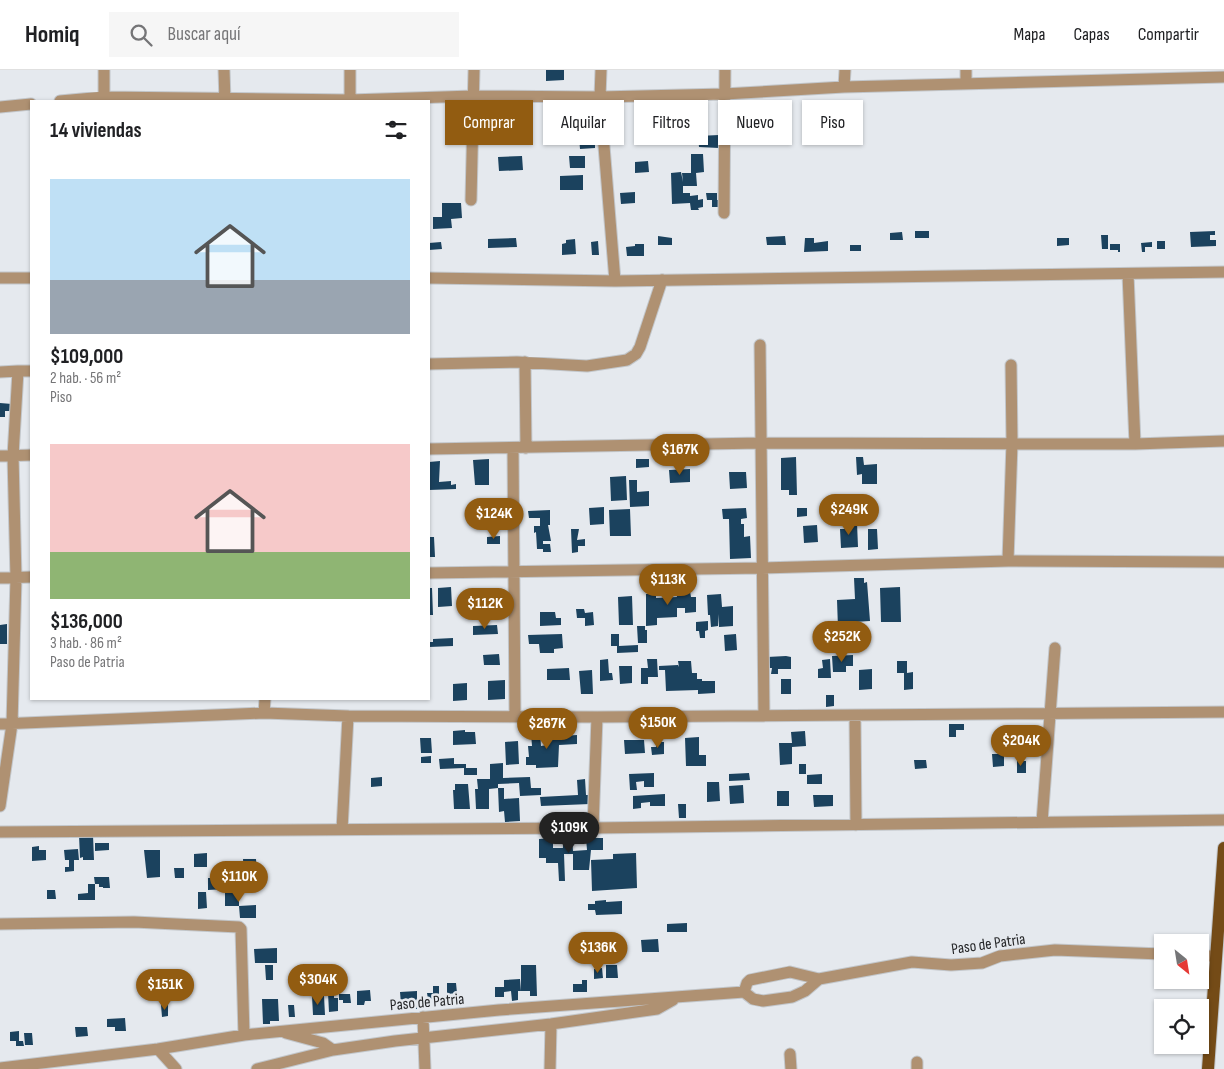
<!DOCTYPE html>
<html lang="es">
<meta charset="utf-8">
<style>
body{margin:0;font-family:"Sofia Sans Condensed",sans-serif;background:#f6f6f6;color:#202124;height:100vh;display:flex;flex-direction:column;font-size:19px;white-space:nowrap}
*{box-sizing:border-box;margin:0}
p{font-size:16px;color:#757577}
.icon{flex:none;width:28px;height:28px;fill:none;stroke:currentColor;stroke-width:2;stroke-linecap:round;stroke-linejoin:round}
.map{position:relative;flex:1;overflow:hidden}
.sheet{position:absolute;left:30px;top:30px;width:400px;height:600px;display:flex;flex-direction:column;background:#fff;border-radius:0px;box-shadow:0 1px 4px #0004}
.sheet>*{flex:none}
.hud{position:absolute;left:445px;top:30px;width:475px;height:45px;display:flex;gap:10px}
.needle{width:32px;rotate:150deg}
.buttons{position:absolute;left:1154px;top:864px;display:grid;gap:10px}
.buttons a{display:grid;place-items:center;width:55px;height:55px;border-radius:0px;background:#fff;box-shadow:0 1px 4px #0004;font-size:25px}
.price{position:absolute;translate:-50% -42px;padding:0 11px;border-radius:18px;background:#925c11;color:#fff;font-size:16px;line-height:32px;filter:drop-shadow(0 1px 2px #0008)}
.price::after{content:'';position:absolute;left:50%;top:30px;width:15px;height:11px;margin-left:-8px;background:inherit;clip-path:polygon(0 0,100% 0,50% 100%)}
.price.selected{background:#222;color:#fff}
ul{padding:0;list-style:none}
li{display:grid;align-content:center;gap:10px;height:265px;padding:0 20px}
li span{display:grid;place-items:center;height:155px;border-radius:0px;color:#555}
li>.icon{margin-inline-start:auto}
span .icon{width:90px;height:90px;fill:#fffc;stroke-width:1}
li b{font-size:21px}
h2{display:flex;justify-content:space-between;align-items:center;height:60px;padding:0 20px;font-size:21px}
.pill{padding:0 18px;border-radius:0px;background:#fff;box-shadow:0 1px 4px #0004;font-size:18px;line-height:45px}
.pill.selected{background:#925c11;color:#fff}
header{display:flex;align-items:center;gap:30px;box-sizing:border-box;height:70px;padding:0 25px;background:#fff;border-bottom:1px solid #e0e0e0}
header strong{font-size:24px}
nav{display:flex;gap:28px;margin-inline-start:auto;font-size:18px}
.search{width:350px;height:45px;background:#f6f6f6;display:flex;align-items:center;gap:12px;box-sizing:border-box;padding:0 18px;border-radius:0px;color:#757577;font-size:19px}
.map>svg:first-child{display:block}
.building{fill:#1b425e}
.lines{fill:none;stroke-linecap:round;stroke-linejoin:round}
.minor-casing{stroke:#c2c6ca;stroke-width:13}
.major-casing{stroke:#c2c6ca;stroke-width:14}
.minor{stroke:#af9172;stroke-width:11}
.major{stroke:#744b17;stroke-width:12}
.labels{text-anchor:middle;stroke-width:5;stroke-linejoin:round;paint-order:stroke}
.street-label{font-size:16px;fill:#252628;stroke:#e5e9ee}
</style>
<header>
<strong>Homiq</strong>
<div class="search"><svg class="icon" aria-label="search" viewBox="0 0 24 24"><circle cx="10" cy="10" r="6"/><path d="M15 15l6 6"/></svg>Buscar aquí</div>
<nav><a>Mapa</a><a>Capas</a><a>Compartir</a></nav>
</header>
<div class="map">
<svg width="1224" height="999" viewBox="0 0 1224 999">
<rect width="100%" height="100%" fill="#e5e9ee"/>
<path class="building" d="M546,0H564V10L546,11Z
M591,42L593,73H595V78L580,79L577,43Z
M719,65V78L699,77L698,66Z
M691,84H703L704,102L696,103L697,116H683V123H690V126L698,125V130L703,129V137L698,138L699,140H691L690,133L672,134L671,103L681,102L683,112L682,103H691Z
M522,86L523,100L499,101L498,87Z
M569,86H585V98H570Z
M648,91L649,102L635,103V92Z
M583,105V120H560V106Z
M635,122V133L621,134L620,123Z
M706,123H717V130H722V137H712V130H707Z
M442,133H461L462,148L451,149L452,158L433,159V147H442Z
M915,161H929V168H915Z
M1215,161V165H1210V170H1216V176L1191,177L1190,162Z
M902,162L903,170H890V163Z
M1101,165H1108V179H1102Z
M658,166L672,168V175H658Z
M785,166L786,175H767L766,167Z
M516,168L517,177L488,178V169Z
M805,168H814V173L828,171V181L804,182Z
M1057,168H1069V175L1057,176Z
M575,169L576,184L562,185V174L566,173V170Z
M598,171L599,185H592L591,172Z
M1157,171H1165V179H1157Z
M441,172L442,179L429,180V173Z
M1152,172V177H1145V182H1142L1141,173Z
M635,174H644V186H627L626,177L635,176Z
M1110,174H1120V182H1118V180H1110Z
M850,175H861V181H850Z
M0,333L12,334V341H5V347H0Z
M796,387L797,425H789V420H781V388Z
M856,387H863L864,395L877,394V414H862V404L857,405Z
M489,389V415H475L473,390Z
M636,389H649V397L636,398Z
M440,391L439,412L451,411V415L456,414V419L429,420V392Z
M690,399V412L670,413L669,400Z
M729,402H746L747,418L730,419Z
M626,406L627,430L611,431L610,407Z
M629,410H637V422L649,421V436L630,437Z
M604,437V454L590,455L589,438Z
M746,438L747,448L741,449V454H744V467L750,466L751,488L730,489L729,449H723L722,439Z
M797,438H807V446L797,447Z
M630,439L631,466H610L609,440Z
M550,440V455H548L551,471H543V474H550L551,482H543V479H537L536,462L534,463V456H540V448H529L528,441Z
M847,453H857L858,477L841,478L840,459H847Z
M817,455L818,472L804,473L803,456Z
M571,459H579L577,470L585,469V476H578V482L572,483Z
M868,459H877L878,479L868,480Z
M500,466V474H487V467Z
M429,467H434L435,487H429Z
M854,508H864V513L867,512L870,551L854,552V558H838L837,530L855,529Z
M451,517L452,536L438,537V518Z
M900,517L901,552H881L880,518Z
M429,518H432L433,545H429Z
M690,521L691,527H696V542L685,543V538H677V547L657,548V555L646,556V524H656V528L677,527L676,522Z
M489,524V538H479L478,525Z
M721,524L722,537L733,536V556L719,557L718,544V556L711,557L710,545H708L707,525Z
M632,526L633,555H619L618,527Z
M576,539H584L585,543L593,542L594,555L585,556V548H577Z
M540,542H555L556,548H561V555L540,556Z
M708,551V560L705,561V568H700L699,561H696V552Z
M7,554V574H0V555Z
M497,555L498,564L473,565V556Z
M637,556H645V560H647V573H638Z
M562,564L563,578L554,579V583H540L539,574H529L528,565Z
M611,564H619V576L638,575V582L617,583V576H611Z
M736,564L737,580L725,581L724,565Z
M453,568V576L429,577V572H433V569Z
M499,584L500,595H484L483,585Z
M853,585V596H846V602H833L832,586Z
M786,586L791,587V599H778V604H771L772,598H768L767,587Z
M608,589L609,603H612L613,610L600,611V590Z
M647,589H657L658,607H648V614H641V598H648Z
M830,589L831,608H818V599L823,598L822,590Z
M678,591H691L692,603H697V609H702V611H715V623L698,624V620L666,621L665,600H659V596L678,595L679,597Z
M897,591H907V603L913,602V619L904,620V603H897Z
M619,596H632V613L620,614Z
M569,598L570,610H547V599Z
M872,599V619L859,620V600Z
M592,600L593,624H581L579,601Z
M781,609H791V624H781Z
M505,610V629L488,630V611Z
M467,613V630L453,631V614Z
M826,625H834V636L826,637Z
M949,654H964V660H956V667H949Z
M465,660V662H475L476,674L453,675V661Z
M805,661L806,676L792,677V694L780,695L779,673H792L791,662Z
M1033,661L1034,676L1012,677V662Z
M540,662L541,676L547,675V667L577,665V674L559,675L558,697L536,698V695H526V687H529L528,676H532L531,663Z
M699,667V685H706V696H686L685,668Z
M420,668H431L432,683H421Z
M624,670H644L645,683L625,684Z
M518,671L519,694L506,695L505,672Z
M656,672H664V684L652,685L651,677H656Z
M992,684H1004V696L993,697Z
M431,686V693H421V687Z
M454,688V694H466V698H477V705H464V698L440,699L439,689Z
M914,690H926L927,698L915,699Z
M1017,691H1026V703H1017Z
M503,693V708L530,707L531,718H541V725L520,726L519,713L498,714V718L489,719V739H476L475,719H478L477,709H490V694Z
M799,694H806V704H799Z
M654,703V717H644V711L636,712L637,720H630L629,704Z
M749,703L750,710L729,711V704Z
M822,704V714H807V705Z
M382,707V716L371,717V708Z
M585,709L586,725H589L590,734L541,736L540,727L578,725L577,710Z
M707,712H719L720,731L707,732Z
M455,714H468L470,739H454L453,720H455Z
M743,715L744,733L730,734L729,716Z
M498,718H504V729L519,728L520,751L505,752L504,741L499,742Z
M777,721H789V736H777Z
M665,724V736H650V732L641,733V738L633,739V726Z
M813,725H833V736L814,737Z
M678,734H686V748H679Z
M79,765H93L94,790H83V787L80,788Z
M563,766H572L573,781L587,780L586,768H603V780H591L589,800H573V784H564L565,811H559L558,793H546V788H539V769L553,768V778H563Z
M95,773H109V780L95,781Z
M39,776V780H46V790L32,791V777Z
M78,779L79,790H74V801L65,802V797H69V790H65L64,780Z
M144,780H160V807L147,808Z
M207,783V797H194V784Z
M636,783L637,818L592,821L591,790L613,789V784Z
M243,789H256L257,806L247,807V816H229V808L244,807Z
M174,798H184V808H175Z
M94,807H109L110,818H103V817H99V814H95V830H78V824L88,823V814H95Z
M208,808H225V819L208,820Z
M239,817V836L256,835V848H240L239,836H225V818Z
M47,820H55L56,829H47Z
M198,822H206L207,838L198,839Z
M606,830V832L622,831V844L596,845L595,840H588V834H595V831Z
M687,853V862H667V854Z
M658,869L659,882H642L641,870Z
M277,878V893H255L254,879Z
M265,895H273V910H266Z
M521,895H536L537,926H530V921H521Z
M606,895H617L618,908H606Z
M602,898L603,908L594,909V899Z
M520,909L521,921H518V930L512,931L511,921L504,922V927H495V917H504V910Z
M582,910H587V922H573V914H582Z
M447,913H456L457,923L447,924Z
M433,916H439V928L428,929L427,923H433Z
M370,920L371,931H365L364,935H357V921Z
M417,921V939H408V933L401,934L400,922Z
M334,922V928H338V941L329,942L328,923Z
M339,924H350L351,933H343V930H339Z
M312,926H324L325,945H313Z
M262,929H278L279,951H270V954H263Z
M161,935H168V946L162,947Z
M288,935H294L295,947H289Z
M125,948L126,961H115V957H107V949Z
M75,957H87L88,966L76,967Z
M19,961V971H23L24,976H16V971H10V962Z
M24,963H32L33,975H25Z"/>
<g class="lines">
<g class="minor-casing">
<path id="minor" d="M224,0L225,31
M601,0L600,27L615,211
M966,0V14
M844,17L845,0
M60,31L104,27L350,30L473,26L600,27L724,24L844,17L1224,7
M104,31V0
M350,31V0
M0,37L31,34
M471,130L474,0
M724,143L725,0
M1128,204L1135,374
M0,208H31
M429,208L615,211L1224,202
M760,275L764,646
M525,292L526,378
M429,294L517,292L587,296L627,290L636,284L640,277L662,210
M18,301H31
M0,302L18,301L13,386L16,508L12,654L0,736
M513,378L515,646
M429,379L761,373L1135,374L1224,371
M0,386L31,385
M1008,491L1012,373L1011,295
M429,503L762,498L1008,491L1224,492
M0,508L31,507
M264,643L265,629
M855,646L856,755
M0,654L264,643L348,646L597,647L1224,642
M1042,752L1055,578
M593,758L597,647
M342,760L348,646
M0,762L593,758L1224,750
M0,854L134,852L239,857L241,859L244,965
M1200,886H1216
M744,922L747,913L750,910L790,902L819,909
M423,947L425,999
M286,963L323,973L333,980
M158,979L176,999
M790,984L791,999
M917,992V999
M0,998L158,979L244,965L499,940L744,922L753,929L763,931L792,927L805,921L819,909L912,892L951,895L982,893L1000,886L1055,880L1162,884
M257,999L333,980L395,971L551,954L657,939L673,930
M550,999L551,954"/>
</g>
<g class="major-casing">
<path id="major" d="M1208,999L1224,778"/>
</g>
<use href="#minor" class="minor"/>
<use href="#major" class="major"/>
</g>
<g class="labels">
<g class="street-label">
<text transform="translate(988 873) rotate(-8)" y="6">Paso de Patria</text>
<text transform="translate(427 931) rotate(-5)" y="6">Paso de Patria</text>
</g>
</g>
</svg>
<div class="buttons">
<a><svg class="needle" viewBox="-14 -14 28 28"><path d="M0-13l5 13h-10z" fill="#e53935"/><path d="M0 13l5-13h-10z" fill="#757577"/></svg></a>
<a><svg class="icon" aria-label="locate" viewBox="0 0 24 24"><circle cx="12" cy="12" r="6"/><path d="M12 2v4M12 18v4M2 12h4M18 12h4"/></svg></a>
</div>
<b class="price" style="left:680px;top:406px">$167K</b>
<b class="price" style="left:849px;top:466px">$249K</b>
<b class="price" style="left:494px;top:470px">$124K</b>
<b class="price" style="left:668px;top:536px">$113K</b>
<b class="price" style="left:485px;top:560px">$112K</b>
<b class="price" style="left:842px;top:593px">$252K</b>
<b class="price" style="left:658px;top:679px">$150K</b>
<b class="price" style="left:547px;top:680px">$267K</b>
<b class="price" style="left:1021px;top:697px">$204K</b>
<b class="price selected" style="left:569px;top:784px">$109K</b>
<b class="price" style="left:239px;top:833px">$110K</b>
<b class="price" style="left:598px;top:904px">$136K</b>
<b class="price" style="left:318px;top:936px">$304K</b>
<b class="price" style="left:165px;top:941px">$151K</b>
<div class="hud">
<a class="pill selected">Comprar</a>
<a class="pill">Alquilar</a>
<a class="pill">Filtros</a>
<a class="pill">Nuevo</a>
<a class="pill">Piso</a>
</div>
<section class="sheet">
<h2>14 viviendas<svg class="icon" aria-label="filters" viewBox="0 0 24 24"><path d="M4 7h16M4 17h16"/><circle cx="9" cy="7" r="2"/><circle cx="15" cy="17" r="2"/></svg></h2>
<ul>
<li><span style="background:linear-gradient(#bfe0f5 65%,#9aa5b1 0)"><svg class="icon" aria-label="home" viewBox="0 0 24 24"><path d="M3 11l9-7 9 7M6 9v11h12V9"/></svg></span><div><b>$109,000</b><p>2 hab. · 56 m²</p><p>Piso</p></div></li>
<li><span style="background:linear-gradient(#f6c9c9 70%,#8fb573 0)"><svg class="icon" aria-label="home" viewBox="0 0 24 24"><path d="M3 11l9-7 9 7M6 9v11h12V9"/></svg></span><div><b>$136,000</b><p>3 hab. · 86 m²</p><p>Paso de Patria</p></div></li>
</ul>
</section>
</div>
